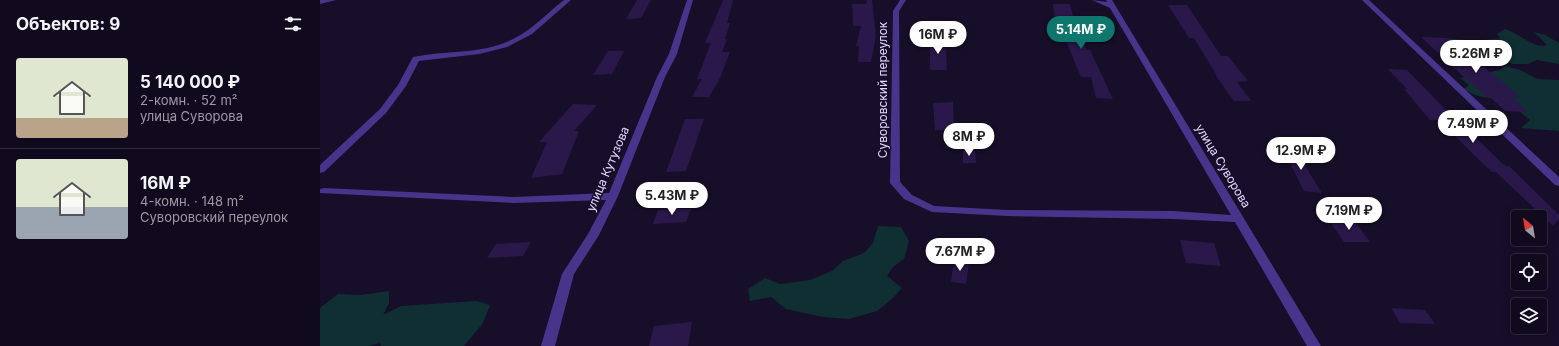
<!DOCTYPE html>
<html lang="ru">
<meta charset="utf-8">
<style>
body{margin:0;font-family:Inter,sans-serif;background:#1a1328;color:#f1f3f6;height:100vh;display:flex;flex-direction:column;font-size:15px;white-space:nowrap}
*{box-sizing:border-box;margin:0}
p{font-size:13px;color:#9c9aa4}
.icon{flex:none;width:22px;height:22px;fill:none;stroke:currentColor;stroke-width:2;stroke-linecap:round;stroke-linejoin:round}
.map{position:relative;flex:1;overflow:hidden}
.drawer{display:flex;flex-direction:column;background:#110a1f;width:320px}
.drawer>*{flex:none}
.needle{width:26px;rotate:330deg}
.tools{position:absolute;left:1191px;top:210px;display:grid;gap:8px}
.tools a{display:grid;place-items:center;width:36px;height:36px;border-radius:4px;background:#110a1f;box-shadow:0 2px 10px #0003,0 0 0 1px #302b3d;font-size:20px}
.price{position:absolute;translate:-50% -34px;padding:0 9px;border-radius:14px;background:#fff;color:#222;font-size:13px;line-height:26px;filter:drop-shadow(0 1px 2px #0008)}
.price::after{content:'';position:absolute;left:50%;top:24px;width:12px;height:9px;margin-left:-6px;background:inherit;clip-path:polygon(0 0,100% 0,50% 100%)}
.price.on{background:#0f766e;color:#fff}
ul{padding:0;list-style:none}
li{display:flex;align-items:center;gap:12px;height:100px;padding:0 16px}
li+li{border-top:1px solid #302b3d}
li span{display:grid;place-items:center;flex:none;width:112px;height:80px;border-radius:4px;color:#555}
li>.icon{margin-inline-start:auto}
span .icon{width:48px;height:48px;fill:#fffc;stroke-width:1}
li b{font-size:17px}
h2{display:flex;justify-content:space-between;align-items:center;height:48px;padding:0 16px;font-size:17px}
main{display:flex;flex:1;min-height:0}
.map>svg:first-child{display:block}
.green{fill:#102f33}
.building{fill:#2b184b}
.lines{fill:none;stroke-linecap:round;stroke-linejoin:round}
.minor{fill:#47358c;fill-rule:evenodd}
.labels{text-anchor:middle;stroke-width:3;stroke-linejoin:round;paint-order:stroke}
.street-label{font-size:12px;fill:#e1d6ff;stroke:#170e29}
</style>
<main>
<section class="drawer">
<h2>Объектов: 9<svg class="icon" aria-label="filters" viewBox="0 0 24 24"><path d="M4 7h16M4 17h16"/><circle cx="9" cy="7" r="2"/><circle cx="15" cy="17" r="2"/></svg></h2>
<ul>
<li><span style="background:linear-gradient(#dfe7d0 75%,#b9a48a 0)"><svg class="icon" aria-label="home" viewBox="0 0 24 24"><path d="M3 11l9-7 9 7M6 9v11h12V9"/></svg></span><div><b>5 140 000 ₽</b><p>2-комн. · 52 m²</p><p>улица Суворова</p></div></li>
<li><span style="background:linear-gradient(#dfe7d0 60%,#9aa5b1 0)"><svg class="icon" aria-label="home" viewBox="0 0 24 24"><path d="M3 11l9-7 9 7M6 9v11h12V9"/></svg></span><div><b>16M ₽</b><p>4-комн. · 148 m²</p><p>Суворовский переулок</p></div></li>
</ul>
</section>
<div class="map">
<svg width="1239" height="346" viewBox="0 0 1239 346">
<rect width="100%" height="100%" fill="#170e29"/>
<path class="green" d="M1185,29C1199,33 1214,49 1227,45L1214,32L1225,35L1239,43V64L1217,60L1208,64H1193L1171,56L1154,55L1120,49L1124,38L1157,41L1180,38L1177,34Z
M1186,66L1200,70L1217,79L1239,80V131L1201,128L1210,120C1201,114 1196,104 1185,101C1168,96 1160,100 1144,89L1149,85L1140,78L1180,70Z
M558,226L581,227L589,241L584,259L573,267L567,276L582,288L572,299L557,311L529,319L503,317L466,309L451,297L430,301L428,289L445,278L460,284L490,280L512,271L523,261L544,253L553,243Z
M69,291V303L63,315L81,306L157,301L170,305L163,323L144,346H61L60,343L48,346H0V308L18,294L41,295Z"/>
<path class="building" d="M317,0H331L321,18L306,19Z
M403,0H413L407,23H410L405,39H407L402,52H410L400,78L389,97H372L382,79H377L391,43H385Z
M547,0H552L556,36L551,62H538L539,46H536L541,26H533L532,4H546Z
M733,4H750L753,16H757L766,50H770L793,99L776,98L771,77H761L744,36L741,21H735Z
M848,5H867L901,56H908L928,81L917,82L931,101H914L896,76H897L874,38H869Z
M1101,37L1128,38L1202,98L1192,97L1208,112L1185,111L1170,97H1167L1146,79Z
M625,38L627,70H610V39Z
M288,51H304L292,74L273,75Z
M1068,69L1087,70L1150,135H1153L1185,166H1189L1239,215V219L1233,226L1176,172H1172L1154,155L1119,120H1110L1084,89H1087Z
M633,102L634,130H615L613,103Z
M253,104L277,105L254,131H259L242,174L211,178L227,142H219Z
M365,119H384L366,171L346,172Z
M971,144L1002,193L984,191L963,149Z
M643,150H655L656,163H643Z
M371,209L366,222L333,224L338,210Z
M1009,220H1034L1050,242H1024Z
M860,240L894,243L901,266L866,263Z
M211,242L203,256L167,258L176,244Z
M634,261L649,262L646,284L631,282Z
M1071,308L1105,310L1115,324L1080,323Z
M372,322L368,346H329L334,326Z"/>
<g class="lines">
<path class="minor" d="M0,0H16L0,4Z
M244,0H251L212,34L187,47L159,54L99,61L86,86L66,113L4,172L0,173V165L60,109L78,85L93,57C126,50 161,55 193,39C212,30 227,13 244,0Z
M367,0H373L357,54L345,77L298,196L279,235L254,274L235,346H221L242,274L268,234L286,200L194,203L0,193V189L4,188L194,197L289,193L337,77L349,54Z
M580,0H586L579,11L580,182L592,195L614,206L687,210L853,211L911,215L790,8L772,0L787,2L786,0H792L1001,346H987L915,222L853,219L687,216L612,212L584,199L570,183L573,11Z
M1042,0H1049L1239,177V186L1235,185Z"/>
</g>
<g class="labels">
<g class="street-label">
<text transform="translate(563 90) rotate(-90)" y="4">Суворовский переулок</text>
<text transform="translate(903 166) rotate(59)" y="4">улица Суворова</text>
<text transform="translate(288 169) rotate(-67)" y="4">улица Кутузова</text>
</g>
</g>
</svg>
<div class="tools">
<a><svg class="needle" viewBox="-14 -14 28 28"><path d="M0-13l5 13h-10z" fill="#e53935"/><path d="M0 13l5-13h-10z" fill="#9c9aa4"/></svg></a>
<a><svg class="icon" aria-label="locate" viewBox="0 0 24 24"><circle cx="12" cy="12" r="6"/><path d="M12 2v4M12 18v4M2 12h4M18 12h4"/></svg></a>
<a><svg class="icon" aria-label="layers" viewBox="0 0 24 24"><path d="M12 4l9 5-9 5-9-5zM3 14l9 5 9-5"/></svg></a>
</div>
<b class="price on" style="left:761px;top:50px">5.14M ₽</b>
<b class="price" style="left:618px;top:55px">16M ₽</b>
<b class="price" style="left:1156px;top:74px">5.26M ₽</b>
<b class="price" style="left:1153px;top:144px">7.49M ₽</b>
<b class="price" style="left:649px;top:157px">8M ₽</b>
<b class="price" style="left:981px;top:171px">12.9M ₽</b>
<b class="price" style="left:352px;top:216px">5.43M ₽</b>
<b class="price" style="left:1029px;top:231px">7.19M ₽</b>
<b class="price" style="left:640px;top:272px">7.67M ₽</b>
</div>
</main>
